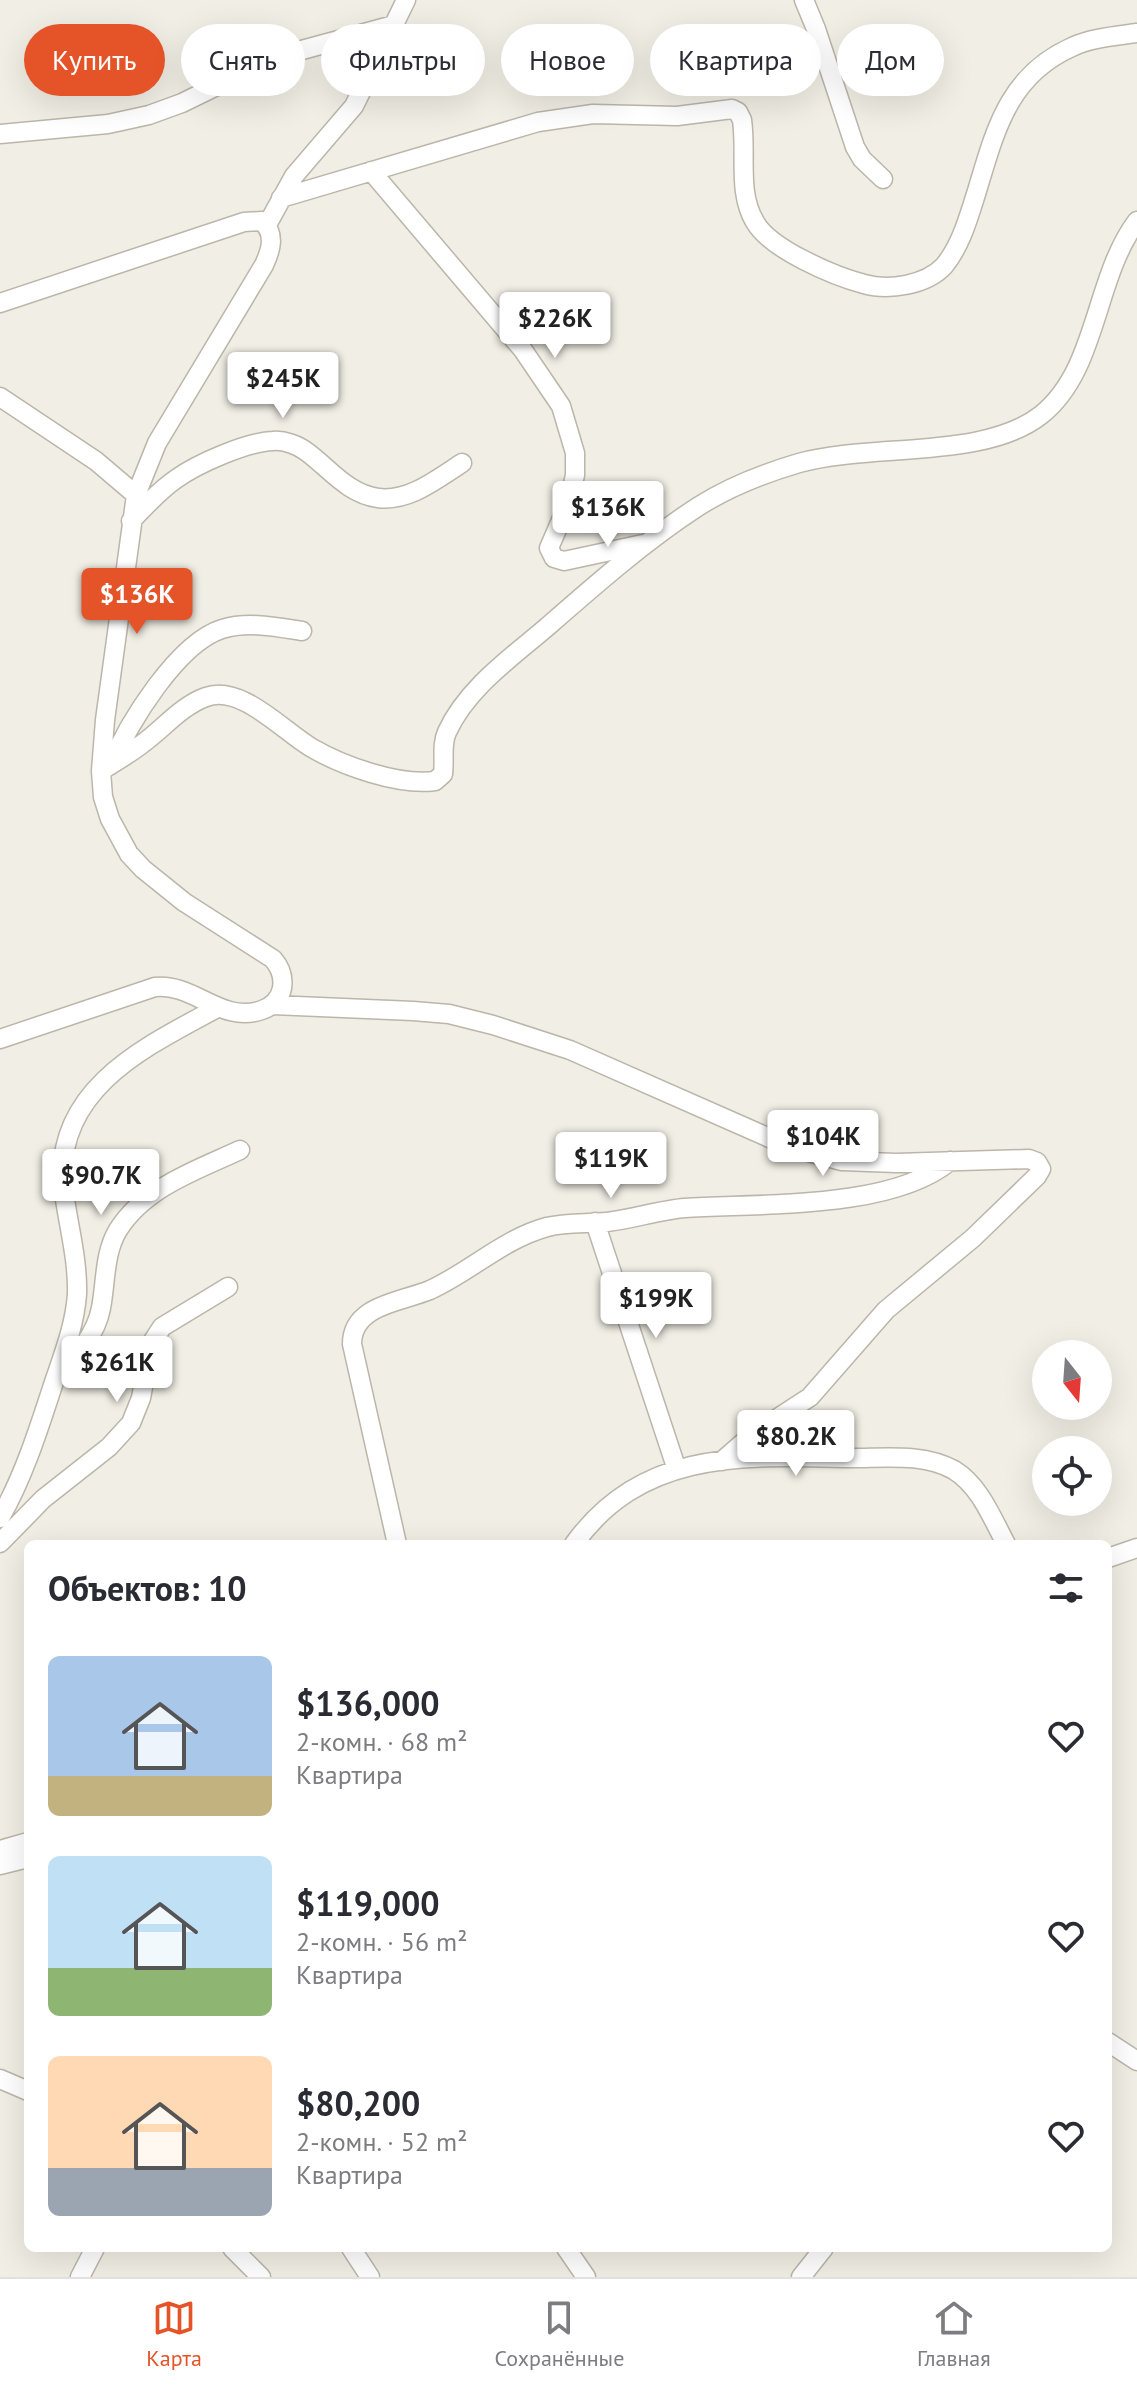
<!DOCTYPE html>
<html lang="ru">
<meta charset="utf-8">
<style>
body{margin:0;font-family:"PT Sans",sans-serif;background:#f7f7f7;color:#2b2b33;height:100vh;display:flex;flex-direction:column;font-size:30px;white-space:nowrap}
*{box-sizing:border-box;margin:0}
p{font-size:26px;color:#7c7c81}
.icon{flex:none;width:44px;height:44px;fill:none;stroke:currentColor;stroke-width:2;stroke-linecap:round;stroke-linejoin:round}
.map{position:relative;flex:1;overflow:hidden}
.details{position:absolute;left:24px;top:1540px;width:1088px;height:712px;display:flex;flex-direction:column;background:#fff;border-radius:12px;box-shadow:0 8px 32px #0002}
.details>*{flex:none}
.guide{position:absolute;left:24px;top:24px;width:1090px;height:72px;display:flex;gap:16px}
.needle{width:52px;rotate:163deg}
.buttons{position:absolute;left:1032px;top:1340px;display:grid;gap:16px}
.buttons a{display:grid;place-items:center;width:80px;height:80px;border-radius:50%;background:#fff;box-shadow:0 8px 32px #0002;font-size:40px}
.price{position:absolute;translate:-50% -68px;padding:0 18px;border-radius:8px;background:#fff;color:#222;font-size:26px;line-height:52px;filter:drop-shadow(0 2px 4px #0008)}
.price::after{content:'';position:absolute;left:50%;top:48px;width:24px;height:18px;margin-left:-12px;background:inherit;clip-path:polygon(0 0,100% 0,50% 100%)}
.price.selected{background:#e55428;color:#fff}
ul{padding:0;list-style:none}
li{display:flex;align-items:center;gap:24px;height:200px;padding:0 24px}
li span{display:grid;place-items:center;flex:none;width:224px;height:160px;border-radius:12px;color:#555}
li>.icon{margin-inline-start:auto}
span .icon{width:96px;height:96px;fill:#fffc;stroke-width:1}
li b{font-size:34px}
h2{display:flex;justify-content:space-between;align-items:center;height:96px;padding:0 24px;font-size:34px}
.tag{padding:0 28px;border-radius:36px;background:#fff;box-shadow:0 8px 32px #0002;font-size:28px;line-height:72px}
.tag.selected{background:#e55428;color:#fff}
.menu{display:flex;justify-content:space-around;align-items:center;height:112px;border-top:2px solid #e1e1e2;background:#fff;font-size:22px;color:#7c7c81}
.menu a{display:grid;justify-items:center;gap:4px}
.menu .selected{color:#e55428}
.map>svg:first-child{display:block}
.lines{fill:none;stroke-linecap:round;stroke-linejoin:round}
.minor-casing{stroke:#bbb6a9;stroke-width:21}
.minor{stroke:#fff;stroke-width:18}
</style>
<div class="map">
<svg width="1137" height="2277" viewBox="0 0 1137 2277">
<rect width="100%" height="100%" fill="#f1eee5"/>
<g class="lines">
<g class="minor-casing">
<path id="minor" d="M804,0L816,29L855,147L862,159L883,179
M0,134L108,124L149,115L182,103L276,57L394,25
M371,171L523,350L561,406L575,453V475L569,502L549,548L554,558L564,561L643,544
M281,198L538,122L593,114L677,116L732,109L738,112L742,120C747,154 737,192 755,222C770,249 834,276 864,284C889,291 926,285 944,266C961,245 968,219 976,194C995,132 1007,76 1072,47C1091,38 1116,36 1137,33
M267,225L294,176L354,106L406,0
M0,303L244,222L262,221C276,234 271,250 264,265L157,443L136,495L105,720L101,771L103,797L110,819L129,854L143,869L184,902L273,959C280,967 284,976 282,988C280,999 273,1006 262,1010C230,1021 208,999 180,990C171,987 164,986 155,987L0,1039
M0,397L96,461L136,495
M131,521C145,506 159,491 176,479C197,464 246,442 273,441C284,440 298,445 307,452C330,469 348,494 378,498C409,502 437,479 462,463
M111,765C128,723 178,643 222,629C248,621 276,627 302,631
M101,771C115,762 129,754 142,744C163,729 181,706 206,697C241,684 283,731 312,748C343,766 399,786 435,781L443,774C445,759 441,745 447,732C467,688 512,657 547,627C595,585 645,541 699,506C729,487 765,473 799,463C870,443 984,460 1041,415C1098,370 1094,278 1137,221
M273,1005L413,1011L449,1014L493,1025L570,1050L790,1147L842,1161L896,1163L1029,1159L1037,1162L1041,1169L1037,1176L973,1238L886,1310L810,1397L753,1434L722,1461
M595,1222L677,1470
M58,1374C77,1355 96,1335 101,1308C106,1282 104,1253 118,1230C145,1187 197,1170 240,1150
M0,1518C24,1476 39,1428 54,1382C64,1353 75,1324 77,1294C78,1257 67,1221 63,1185C55,1088 147,1046 217,1008
M0,1543L43,1499L109,1447L131,1423L141,1398L151,1344L162,1327L228,1287
M397,1544L352,1344C352,1305 401,1302 430,1290C470,1272 503,1239 547,1227C566,1222 587,1224 607,1222C634,1219 659,1210 685,1208C760,1203 891,1210 950,1161
M574,1544C643,1448 746,1456 852,1458C885,1458 924,1453 954,1470C980,1486 992,1518 1006,1544
M1108,1558L1137,1548
M0,1850L28,1842
M0,1865L28,1858
M1108,2042L1137,2061
M0,2079L28,2091
M232,2248L261,2277
M351,2248L370,2277
M566,2248L586,2277
M80,2277L95,2248
M801,2277L824,2248"/>
</g>
<use href="#minor" class="minor"/>
</g>
</svg>
<div class="buttons">
<a><svg class="needle" viewBox="-14 -14 28 28"><path d="M0-13l5 13h-10z" fill="#e53935"/><path d="M0 13l5-13h-10z" fill="#7c7c81"/></svg></a>
<a><svg class="icon" aria-label="locate" viewBox="0 0 24 24"><circle cx="12" cy="12" r="6"/><path d="M12 2v4M12 18v4M2 12h4M18 12h4"/></svg></a>
</div>
<b class="price" style="left:555px;top:360px">$226K</b>
<b class="price" style="left:283px;top:420px">$245K</b>
<b class="price" style="left:608px;top:549px">$136K</b>
<b class="price selected" style="left:137px;top:636px">$136K</b>
<b class="price" style="left:823px;top:1178px">$104K</b>
<b class="price" style="left:611px;top:1200px">$119K</b>
<b class="price" style="left:101px;top:1217px">$90.7K</b>
<b class="price" style="left:656px;top:1340px">$199K</b>
<b class="price" style="left:117px;top:1404px">$261K</b>
<b class="price" style="left:796px;top:1478px">$80.2K</b>
<div class="guide">
<a class="tag selected">Купить</a>
<a class="tag">Снять</a>
<a class="tag">Фильтры</a>
<a class="tag">Новое</a>
<a class="tag">Квартира</a>
<a class="tag">Дом</a>
</div>
<section class="details">
<h2>Объектов: 10<svg class="icon" aria-label="filters" viewBox="0 0 24 24"><path d="M4 7h16M4 17h16"/><circle cx="9" cy="7" r="2"/><circle cx="15" cy="17" r="2"/></svg></h2>
<ul>
<li><span style="background:linear-gradient(#a9c7e8 75%,#c2b280 0)"><svg class="icon" aria-label="home" viewBox="0 0 24 24"><path d="M3 11l9-7 9 7M6 9v11h12V9"/></svg></span><div><b>$136,000</b><p>2-комн. · 68 m²</p><p>Квартира</p></div><svg class="icon" aria-label="heart" viewBox="0 0 24 24"><path d="M12 20l-8-8c-3-5 5-10 8-4 3-6 11-1 8 4z"/></svg></li>
<li><span style="background:linear-gradient(#bfe0f5 70%,#8fb573 0)"><svg class="icon" aria-label="home" viewBox="0 0 24 24"><path d="M3 11l9-7 9 7M6 9v11h12V9"/></svg></span><div><b>$119,000</b><p>2-комн. · 56 m²</p><p>Квартира</p></div><svg class="icon" aria-label="heart" viewBox="0 0 24 24"><path d="M12 20l-8-8c-3-5 5-10 8-4 3-6 11-1 8 4z"/></svg></li>
<li><span style="background:linear-gradient(#ffd9b3 70%,#9aa5b1 0)"><svg class="icon" aria-label="home" viewBox="0 0 24 24"><path d="M3 11l9-7 9 7M6 9v11h12V9"/></svg></span><div><b>$80,200</b><p>2-комн. · 52 m²</p><p>Квартира</p></div><svg class="icon" aria-label="heart" viewBox="0 0 24 24"><path d="M12 20l-8-8c-3-5 5-10 8-4 3-6 11-1 8 4z"/></svg></li>
</ul>
</section>
</div>
<nav class="menu">
<a class="selected"><svg class="icon" aria-label="map" viewBox="0 0 24 24"><path d="M3 6l6-2 6 2 6-2v14l-6 2-6-2-6 2zM9 4v14M15 6v14"/></svg>Карта</a>
<a><svg class="icon" aria-label="saved" viewBox="0 0 24 24"><path d="M7 4h10v16l-5-4-5 4z"/></svg>Сохранённые</a>
<a><svg class="icon" aria-label="home" viewBox="0 0 24 24"><path d="M3 11l9-7 9 7M6 9v11h12V9"/></svg>Главная</a>
</nav>
